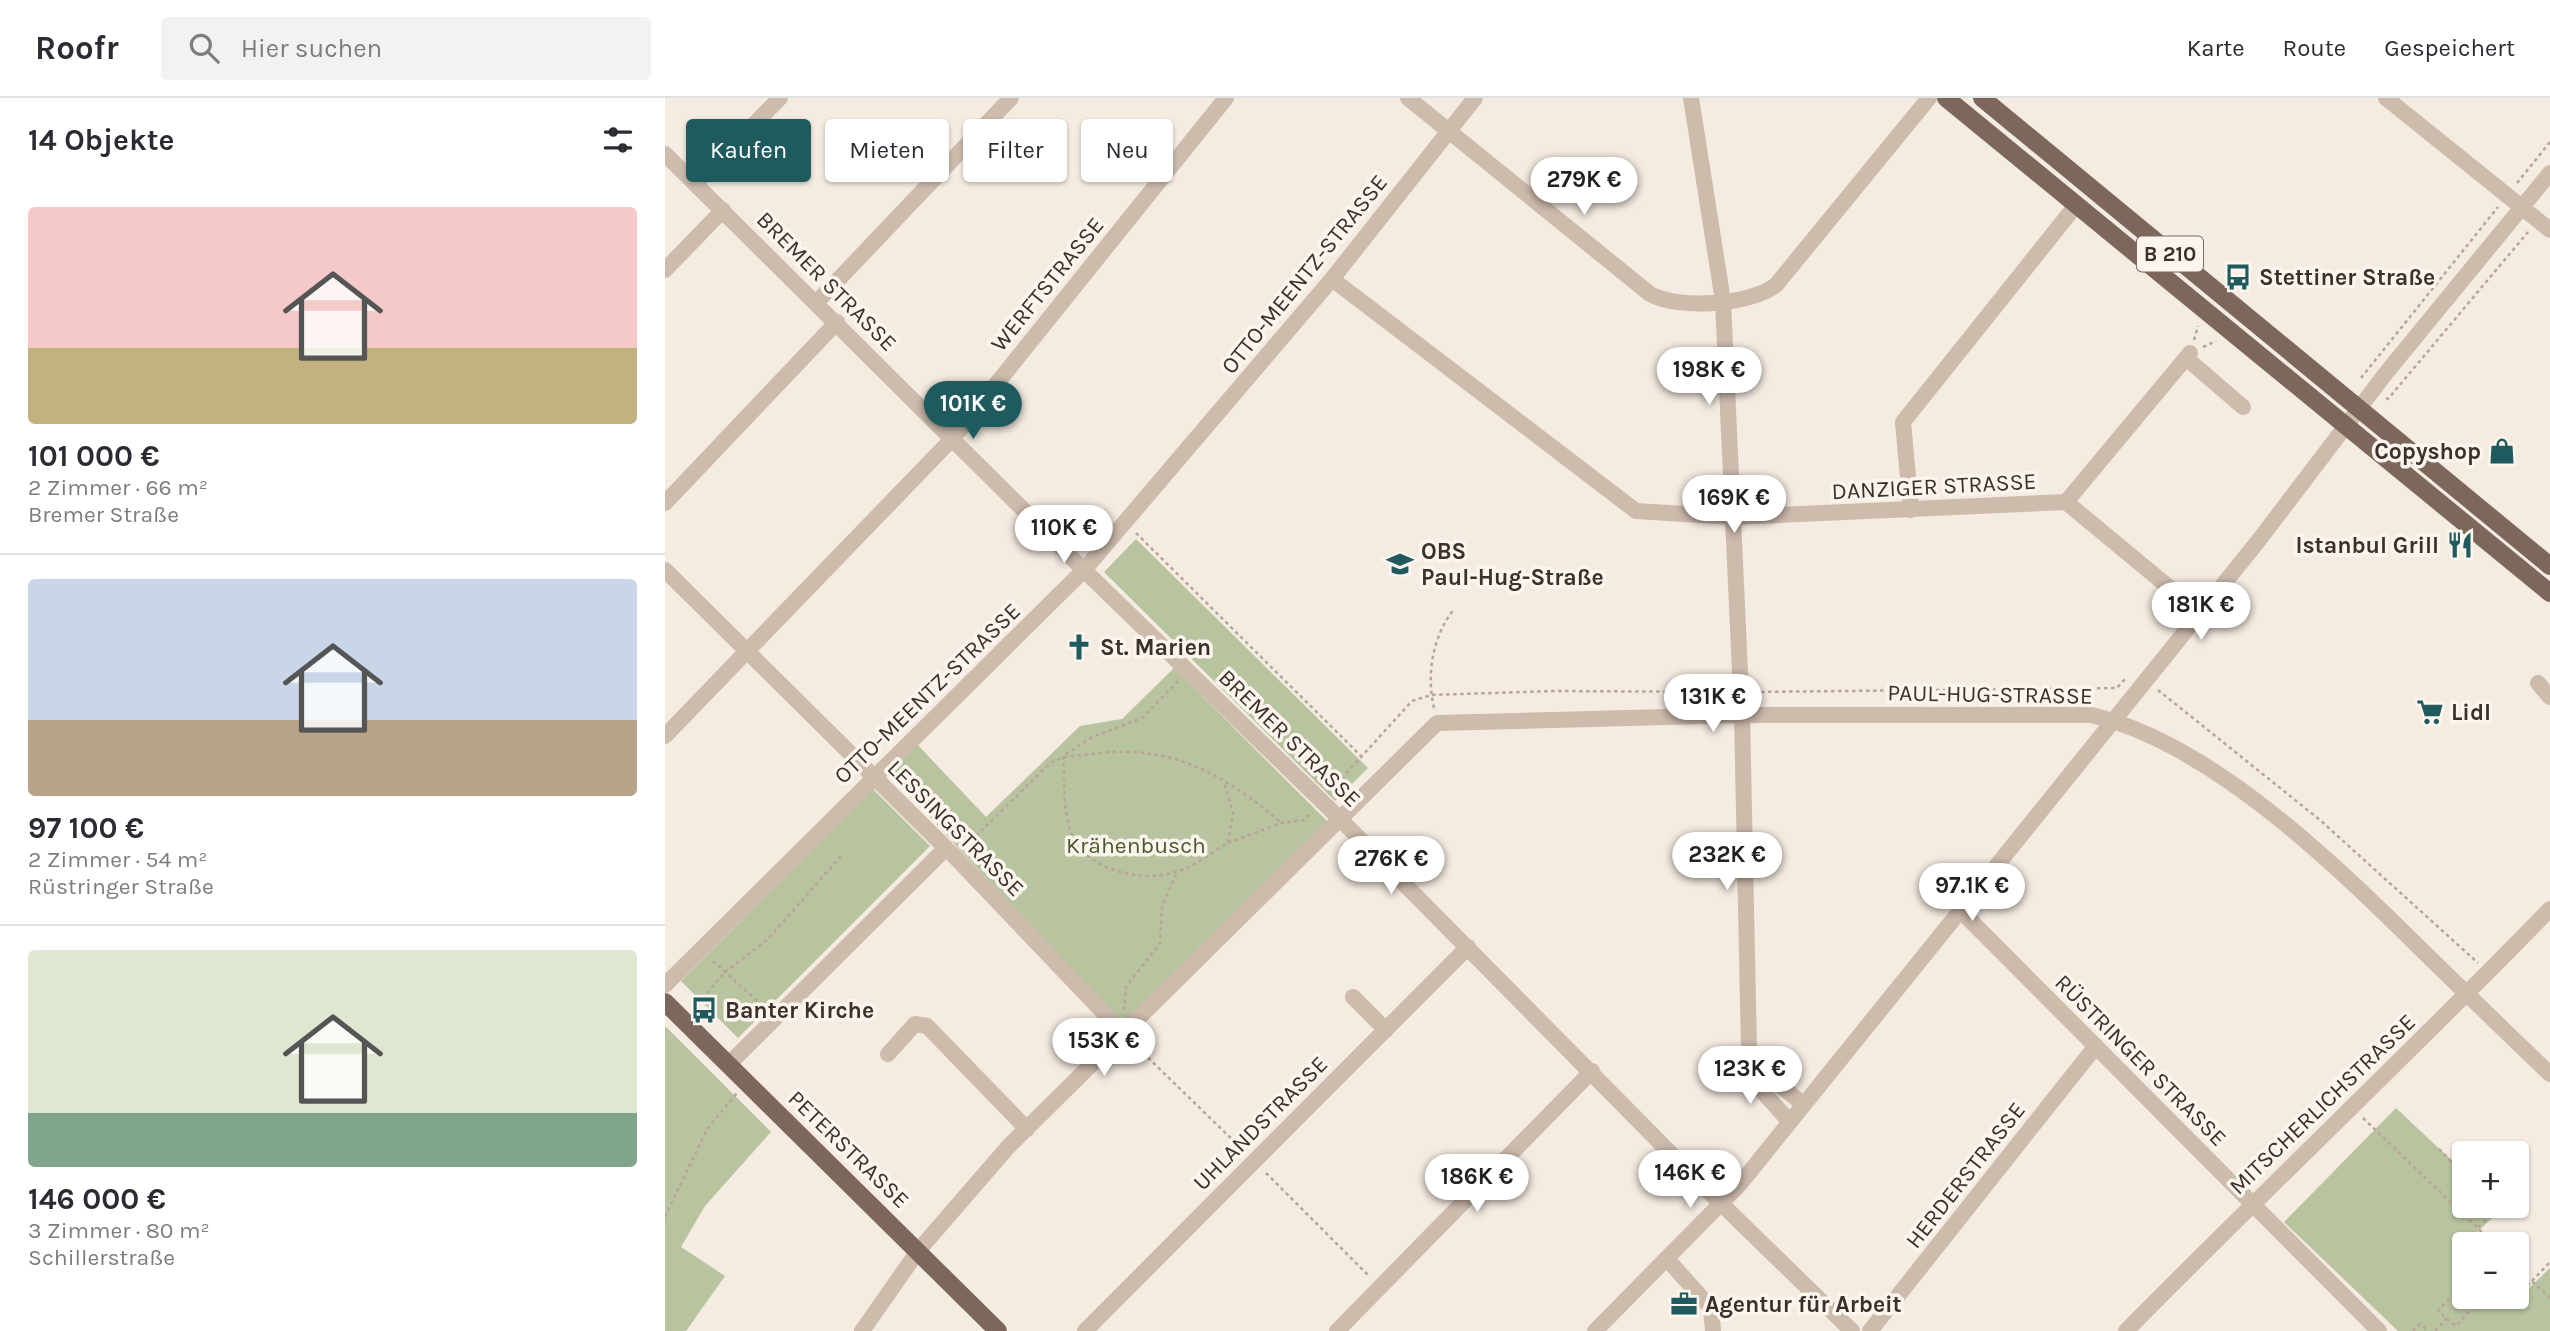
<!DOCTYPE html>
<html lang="de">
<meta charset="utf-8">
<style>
body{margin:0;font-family:Karla,sans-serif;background:#f2f2f3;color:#2b2b33;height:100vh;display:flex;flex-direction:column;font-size:26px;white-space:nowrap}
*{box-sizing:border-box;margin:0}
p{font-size:23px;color:#7c7c81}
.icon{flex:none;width:38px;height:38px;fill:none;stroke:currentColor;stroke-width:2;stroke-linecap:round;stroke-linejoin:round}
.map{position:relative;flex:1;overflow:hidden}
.panel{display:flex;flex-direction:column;background:#fff;width:665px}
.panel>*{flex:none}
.guide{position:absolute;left:21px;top:21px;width:665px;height:63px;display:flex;gap:14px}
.buttons{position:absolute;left:1787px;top:1043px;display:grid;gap:14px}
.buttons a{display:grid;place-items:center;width:77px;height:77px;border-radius:7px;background:#fff;box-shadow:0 2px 5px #0004;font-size:35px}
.price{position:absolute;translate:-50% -60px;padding:0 16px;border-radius:24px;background:#fff;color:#222;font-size:23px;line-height:46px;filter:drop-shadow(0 2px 4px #0008)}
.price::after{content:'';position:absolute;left:50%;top:42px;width:21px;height:16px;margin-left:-10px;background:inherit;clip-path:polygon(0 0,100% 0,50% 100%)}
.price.on{background:#1f5a5e;color:#fff}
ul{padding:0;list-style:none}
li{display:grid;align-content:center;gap:14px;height:371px;padding:0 28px}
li+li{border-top:2px solid #e1e1e2}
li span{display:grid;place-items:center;height:217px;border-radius:7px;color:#555}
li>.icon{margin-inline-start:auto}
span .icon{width:126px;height:126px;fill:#fffc;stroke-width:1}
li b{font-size:30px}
h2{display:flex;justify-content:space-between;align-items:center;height:84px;padding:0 28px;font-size:30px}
.chip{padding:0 24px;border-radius:7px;background:#fff;box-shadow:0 2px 5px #0004;font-size:24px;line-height:63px}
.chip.on{background:#1f5a5e;color:#fff}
header{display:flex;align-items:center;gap:42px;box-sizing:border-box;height:98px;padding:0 35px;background:#fff;border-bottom:2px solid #e1e1e2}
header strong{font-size:33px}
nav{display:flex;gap:38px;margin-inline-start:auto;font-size:24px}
.search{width:490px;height:63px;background:#f2f2f3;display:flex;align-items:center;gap:18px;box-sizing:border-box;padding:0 24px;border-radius:7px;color:#7c7c81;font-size:26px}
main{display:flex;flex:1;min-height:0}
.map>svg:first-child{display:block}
.green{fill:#b8c4a0}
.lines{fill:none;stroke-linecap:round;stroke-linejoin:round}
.path{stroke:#b9a596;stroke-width:2.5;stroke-dasharray:3.5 3.5;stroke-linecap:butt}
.minor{stroke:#cdbbac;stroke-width:16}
.major{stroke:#7d675c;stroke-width:18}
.labels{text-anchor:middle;stroke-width:7;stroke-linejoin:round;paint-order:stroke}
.shield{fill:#fbf5ee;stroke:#756b66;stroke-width:2}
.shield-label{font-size:21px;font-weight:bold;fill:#3b302b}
.street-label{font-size:23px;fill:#3b302b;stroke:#fbf5ee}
.poi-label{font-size:23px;font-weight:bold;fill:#3b302b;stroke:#fbf5ee;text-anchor:start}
.park-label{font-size:23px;fill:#4a5a2e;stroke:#fbf5ee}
</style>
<header>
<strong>Roofr</strong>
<div class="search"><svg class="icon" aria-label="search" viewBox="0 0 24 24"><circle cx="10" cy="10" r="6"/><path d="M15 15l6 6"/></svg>Hier suchen</div>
<nav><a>Karte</a><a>Route</a><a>Gespeichert</a></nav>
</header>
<main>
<section class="panel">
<h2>14 Objekte<svg class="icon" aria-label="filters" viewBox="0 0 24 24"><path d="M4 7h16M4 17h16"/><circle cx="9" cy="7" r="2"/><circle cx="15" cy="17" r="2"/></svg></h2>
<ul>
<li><span style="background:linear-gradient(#f6c9c9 65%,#c2b280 0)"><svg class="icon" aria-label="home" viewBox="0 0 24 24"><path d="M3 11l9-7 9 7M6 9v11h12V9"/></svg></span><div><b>101 000 €</b><p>2 Zimmer · 66 m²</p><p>Bremer Straße</p></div></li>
<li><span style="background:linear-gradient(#c9d6e8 65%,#b9a48a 0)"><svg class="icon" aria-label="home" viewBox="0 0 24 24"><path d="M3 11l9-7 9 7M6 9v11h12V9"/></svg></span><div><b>97 100 €</b><p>2 Zimmer · 54 m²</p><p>Rüstringer Straße</p></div></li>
<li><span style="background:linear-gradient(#dfe7d0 75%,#7fa58c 0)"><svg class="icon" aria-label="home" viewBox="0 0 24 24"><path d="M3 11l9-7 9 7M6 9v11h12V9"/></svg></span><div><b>146 000 €</b><p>3 Zimmer · 80 m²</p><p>Schillerstraße</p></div></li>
</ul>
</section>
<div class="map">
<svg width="1885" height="1233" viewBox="0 0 1885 1233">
<rect width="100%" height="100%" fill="#f4ebe1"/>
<path class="green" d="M471,441L703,670L670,703L439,474Z
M509,570L668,729L469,923L447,917L219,669L248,642L321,719L415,628L457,621Z
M208,691L265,748L73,940L16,883Z
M0,928L106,1034L40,1108L16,1149L60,1178L21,1233H0Z
M1731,1010L1799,1074V1108H1834L1837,1111L1808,1138L1814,1146H1799V1199H1842L1849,1205L1885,1170V1233H1733L1619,1124Z"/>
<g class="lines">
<path class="path" d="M1852,85L1885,44
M1529,242L1533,228
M1538,249L1551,243
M1696,280L1833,109
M1721,300L1723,301L1863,134
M471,435L697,659
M513,583L477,620L427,639L398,658C400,683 397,720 410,743C429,774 478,784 511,774C529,769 547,754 563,745L568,715L559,685
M1493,592L1655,722L1813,865
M1089,594L1452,590L1460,581
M769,610C761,575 768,538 789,511
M667,691L747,603L766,597L889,593L1062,594
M563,745L616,725L639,722L647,714
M301,748L385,665C399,657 410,658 426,656C503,645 559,675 616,725
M48,863L100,910
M28,911L60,874L102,842L177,757
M459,912L461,889L495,845L497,808L512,774
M468,945L579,1053
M1698,1020L1826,1143L1823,1146
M1774,1051L1799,1076
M601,1075L705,1179
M0,1119L42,1031L72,995
M1813,1129L1834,1110L1832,1108
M1867,1183L1885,1164
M1799,1186L1773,1213L1791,1228L1816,1201L1814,1199
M1852,1197L1867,1183L1885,1200
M1748,1233L1755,1226L1763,1233
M1770,1233L1782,1220"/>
<path class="minor" d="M743,0L985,196C1014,212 1085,207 1111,187L1264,0
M1026,0L1058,203L1077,617L1084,952L1097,993L1124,1023
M1721,0L1885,132
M0,56L419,472L675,721L1035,1085L1187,1233
M31,85L115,0
M0,172L58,112
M667,181L971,413L1068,419L1401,404L1535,515
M152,204L346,0
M1521,260L1578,309
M1401,404L1525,255
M0,405L172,224
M1246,412L1238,324L1412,106
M0,472L290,759L458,935
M1873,585L1885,599
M0,638L288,340L561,0
M1294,811L1714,1233
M0,887L419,472L667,181L810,0
M688,899L721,932
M223,956L250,926L262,928L362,1031
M63,967L281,750
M1091,968L1138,1006
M1002,1161L1046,1210L1048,1233
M197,1233L253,1153L343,1049L772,625L1077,617H1426C1549,645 1679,775 1767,862C1806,900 1845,938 1885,976
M420,1233L803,849
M672,1233L927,973
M930,1233L1075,1086L1594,442L1721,275L1885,75
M1205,1233L1431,948
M1461,1233C1601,1091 1746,954 1885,811"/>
<path class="major" d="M1281,0L1885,495
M1317,0L1885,468
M0,904L333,1233"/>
</g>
<defs>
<g id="bus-bare" transform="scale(2.1)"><path d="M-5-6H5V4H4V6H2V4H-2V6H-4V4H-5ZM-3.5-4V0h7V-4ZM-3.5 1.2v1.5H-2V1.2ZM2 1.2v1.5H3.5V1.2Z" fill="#1f5a5e" stroke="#fbf5ee" stroke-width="2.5" paint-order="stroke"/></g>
<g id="shop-bare" transform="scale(2.1)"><path d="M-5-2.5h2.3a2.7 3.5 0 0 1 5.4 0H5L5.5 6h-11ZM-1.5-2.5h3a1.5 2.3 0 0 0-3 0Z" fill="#1f5a5e" stroke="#fbf5ee" stroke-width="2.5" paint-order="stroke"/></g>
<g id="restaurant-bare" transform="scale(2.1)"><path d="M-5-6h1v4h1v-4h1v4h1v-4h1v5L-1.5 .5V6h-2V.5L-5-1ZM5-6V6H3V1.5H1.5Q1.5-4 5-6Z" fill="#1f5a5e" stroke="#fbf5ee" stroke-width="2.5" paint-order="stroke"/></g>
<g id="school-bare" transform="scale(2.1)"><path d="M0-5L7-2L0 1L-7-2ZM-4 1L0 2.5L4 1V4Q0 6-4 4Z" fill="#1f5a5e" stroke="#fbf5ee" stroke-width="2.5" paint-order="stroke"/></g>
<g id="church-bare" transform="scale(2.1)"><path d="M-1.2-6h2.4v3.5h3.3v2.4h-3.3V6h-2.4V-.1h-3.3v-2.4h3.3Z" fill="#1f5a5e" stroke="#fbf5ee" stroke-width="2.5" paint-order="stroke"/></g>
<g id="supermarket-bare" transform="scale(2.1)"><path d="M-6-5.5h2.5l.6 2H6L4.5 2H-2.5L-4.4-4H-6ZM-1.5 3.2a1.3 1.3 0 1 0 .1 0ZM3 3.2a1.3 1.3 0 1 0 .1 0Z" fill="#1f5a5e" stroke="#fbf5ee" stroke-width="2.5" paint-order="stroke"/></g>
<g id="office-bare" transform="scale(2.1)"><path d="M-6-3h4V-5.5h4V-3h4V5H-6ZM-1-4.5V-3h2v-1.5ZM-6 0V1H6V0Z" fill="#1f5a5e" stroke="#fbf5ee" stroke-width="2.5" paint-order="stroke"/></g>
</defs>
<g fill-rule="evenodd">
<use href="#bus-bare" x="1573" y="179"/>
<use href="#shop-bare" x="1837" y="353"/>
<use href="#restaurant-bare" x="1795" y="447"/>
<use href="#school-bare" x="735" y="466"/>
<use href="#church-bare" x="414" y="549"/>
<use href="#supermarket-bare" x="1765" y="614"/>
<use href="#bus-bare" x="39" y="912"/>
<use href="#office-bare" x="1019" y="1206"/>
</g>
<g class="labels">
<rect class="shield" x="1472" y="138.5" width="66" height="35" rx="5"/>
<g class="shield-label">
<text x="1505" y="163">B 210</text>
</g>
<g class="street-label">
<text transform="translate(639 176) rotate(-51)" y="8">OTTO-MEENTZ-STRASSE</text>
<text transform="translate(162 183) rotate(45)" y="8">BREMER STRASSE</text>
<text transform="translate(382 186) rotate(-51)" y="8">WERFTSTRASSE</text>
<text transform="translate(1269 388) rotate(-3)" y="8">DANZIGER STRASSE</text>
<text transform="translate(262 595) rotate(-44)" y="8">OTTO-MEENTZ-STRASSE</text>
<text transform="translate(1325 596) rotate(1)" y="8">PAUL-HUG-STRASSE</text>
<text transform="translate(625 640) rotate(44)" y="8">BREMER STRASSE</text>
<text transform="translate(291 730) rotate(45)" y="8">LESSINGSTRASSE</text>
<text transform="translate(1476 962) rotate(45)" y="8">RÜSTRINGER STRASSE</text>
<text transform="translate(1657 1006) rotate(-44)" y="8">MITSCHERLICHSTRASSE</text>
<text transform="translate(595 1025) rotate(-45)" y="8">UHLANDSTRASSE</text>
<text transform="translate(184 1051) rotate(44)" y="8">PETERSTRASSE</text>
<text transform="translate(1300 1077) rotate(-52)" y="8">HERDERSTRASSE</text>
</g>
<g class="poi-label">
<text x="1594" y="187">Stettiner Straße</text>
<text x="1816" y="361" text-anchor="end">Copyshop</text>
<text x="1774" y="455" text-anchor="end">Istanbul Grill</text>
<text x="756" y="461">OBS<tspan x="756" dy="26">Paul-Hug-Straße</tspan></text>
<text x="435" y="557">St. Marien</text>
<text x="1786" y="622">Lidl</text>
<text x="60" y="920">Banter Kirche</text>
<text x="1040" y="1214">Agentur für Arbeit</text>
</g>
<g class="park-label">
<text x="471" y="755">Krähenbusch</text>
</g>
</g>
</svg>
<div class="buttons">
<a>+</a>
<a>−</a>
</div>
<b class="price" style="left:919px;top:119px">279K €</b>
<b class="price" style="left:1044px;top:309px">198K €</b>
<b class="price on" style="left:308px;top:343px">101K €</b>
<b class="price" style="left:1069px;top:437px">169K €</b>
<b class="price" style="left:399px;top:467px">110K €</b>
<b class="price" style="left:1536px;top:544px">181K €</b>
<b class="price" style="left:1048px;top:636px">131K €</b>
<b class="price" style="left:1062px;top:794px">232K €</b>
<b class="price" style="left:726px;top:798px">276K €</b>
<b class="price" style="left:1307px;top:825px">97.1K €</b>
<b class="price" style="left:439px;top:980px">153K €</b>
<b class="price" style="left:1085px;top:1008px">123K €</b>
<b class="price" style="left:1025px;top:1112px">146K €</b>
<b class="price" style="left:812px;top:1116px">186K €</b>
<div class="guide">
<a class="chip on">Kaufen</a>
<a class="chip">Mieten</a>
<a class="chip">Filter</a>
<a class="chip">Neu</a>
</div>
</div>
</main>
